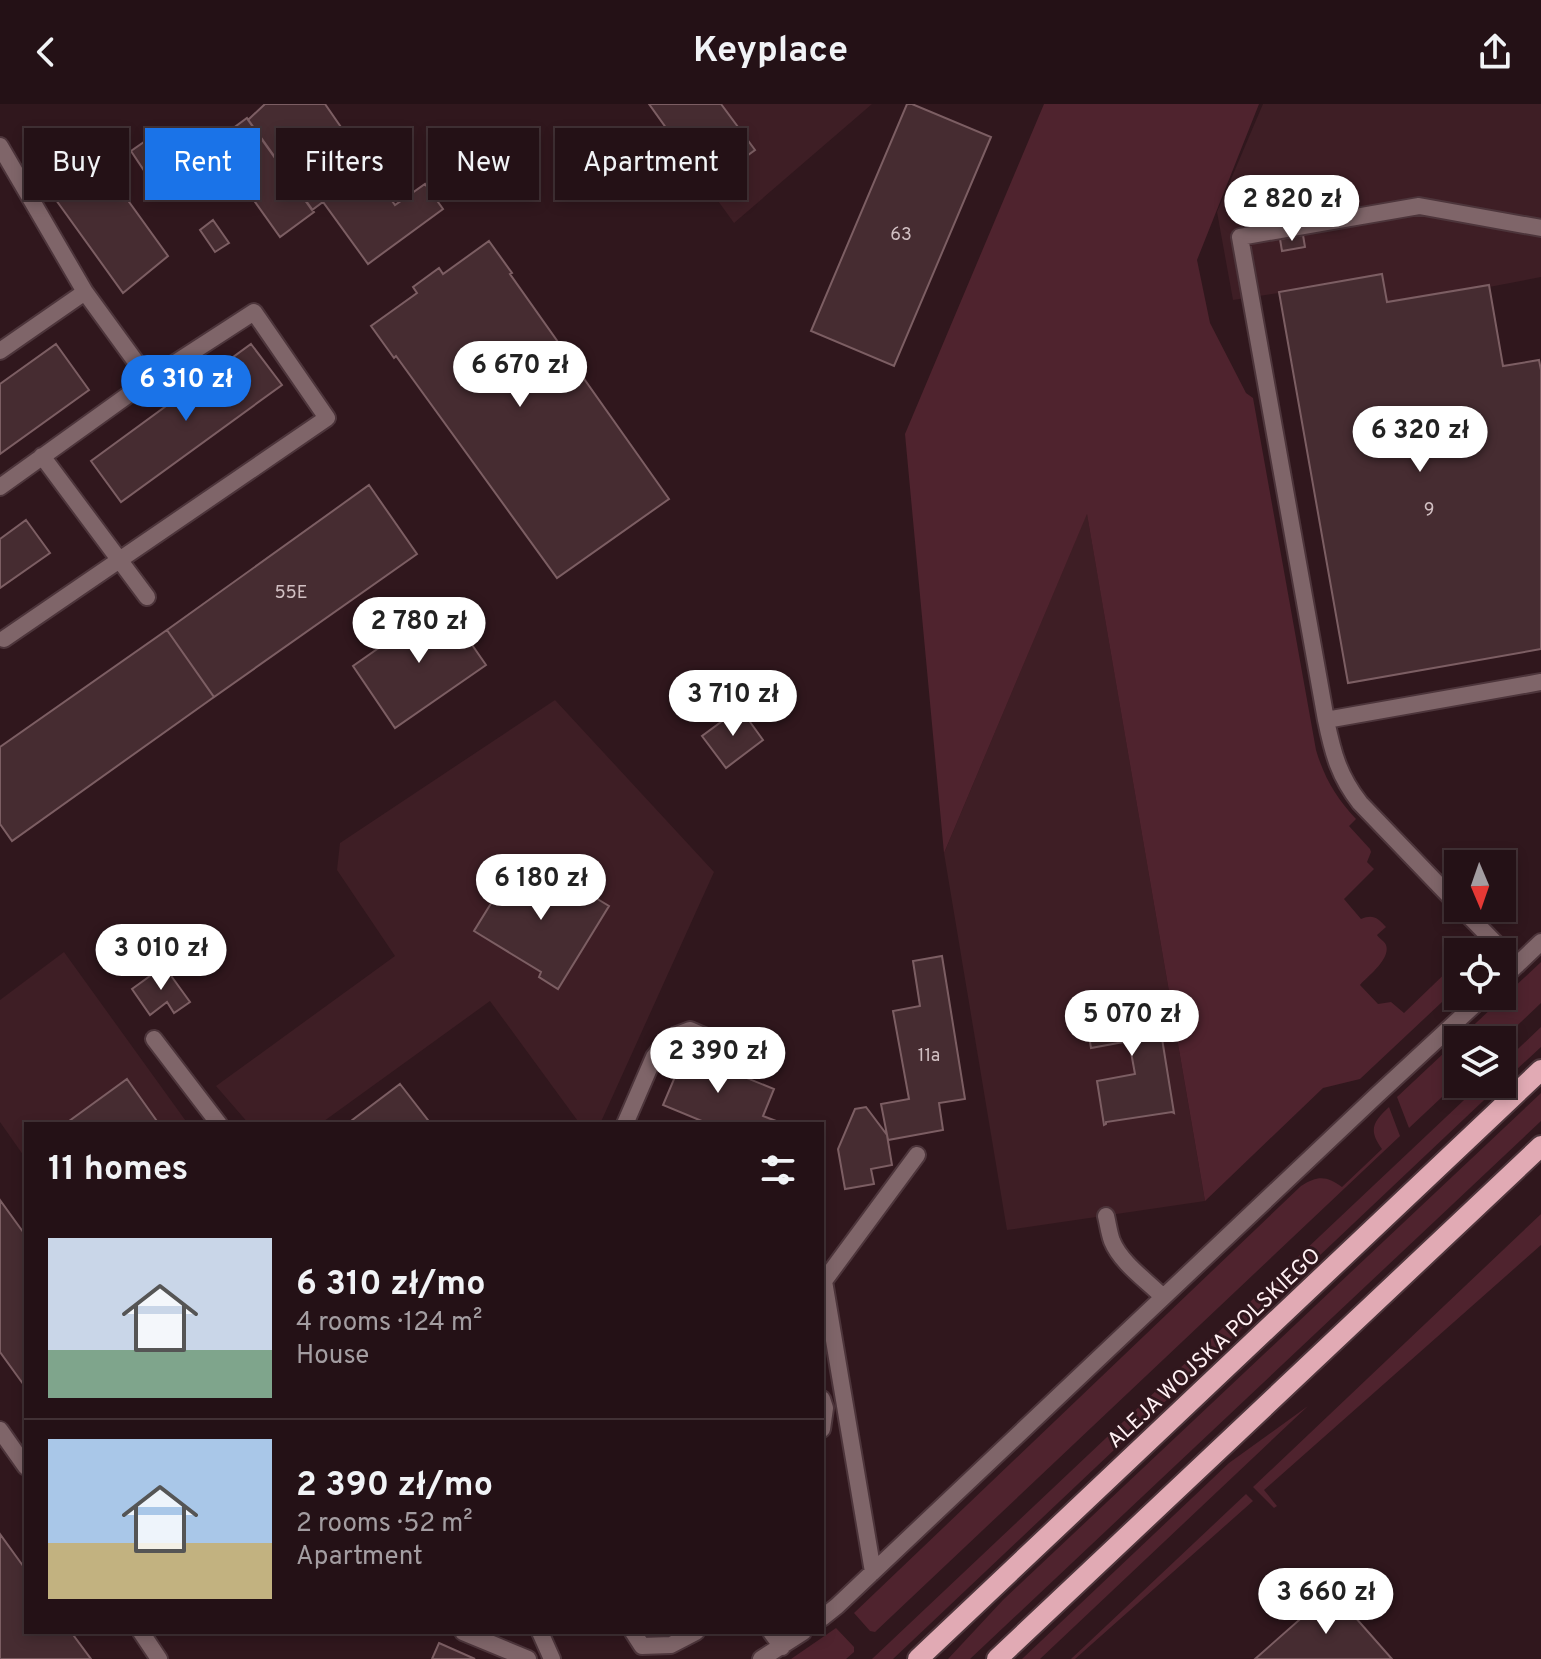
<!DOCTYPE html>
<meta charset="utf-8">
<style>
body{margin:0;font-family:Overpass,sans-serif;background:#2c1a1f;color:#f1f3f6;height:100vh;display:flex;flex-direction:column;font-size:30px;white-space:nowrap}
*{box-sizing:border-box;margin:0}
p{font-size:26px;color:#a39da1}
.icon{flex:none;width:44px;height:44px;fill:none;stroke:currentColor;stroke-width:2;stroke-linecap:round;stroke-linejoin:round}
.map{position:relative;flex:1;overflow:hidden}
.sheet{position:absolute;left:24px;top:1018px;width:800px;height:512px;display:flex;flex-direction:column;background:#241116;border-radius:0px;box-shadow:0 4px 12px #0003,0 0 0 2px #413135}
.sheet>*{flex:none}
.hud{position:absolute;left:24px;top:24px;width:800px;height:72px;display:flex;gap:16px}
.needle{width:52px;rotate:178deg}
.fabs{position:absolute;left:1444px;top:746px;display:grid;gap:16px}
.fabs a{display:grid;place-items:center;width:72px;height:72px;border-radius:0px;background:#241116;box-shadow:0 4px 12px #0003,0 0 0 2px #413135;font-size:40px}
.price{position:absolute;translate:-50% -68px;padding:0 18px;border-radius:28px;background:#fff;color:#222;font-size:26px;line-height:52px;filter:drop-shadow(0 2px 4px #0008)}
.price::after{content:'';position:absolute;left:50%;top:48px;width:24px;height:18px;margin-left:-12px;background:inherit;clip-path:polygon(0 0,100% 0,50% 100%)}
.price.current{background:#1a73e8;color:#fff}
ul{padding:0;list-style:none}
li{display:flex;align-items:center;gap:24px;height:200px;padding:0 24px}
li+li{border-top:2px solid #413135}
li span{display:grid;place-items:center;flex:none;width:224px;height:160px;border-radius:0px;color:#555}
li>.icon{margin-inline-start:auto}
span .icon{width:96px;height:96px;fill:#fffc;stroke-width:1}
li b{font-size:34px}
h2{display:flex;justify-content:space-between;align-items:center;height:96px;padding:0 24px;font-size:34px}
.tag{padding:0 28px;border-radius:0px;background:#241116;box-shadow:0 4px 12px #0003,0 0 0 2px #413135;font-size:28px;line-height:72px}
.tag.current{background:#1a73e8;color:#fff}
header{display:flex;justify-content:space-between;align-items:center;height:104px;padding:0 24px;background:#241116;font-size:36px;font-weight:700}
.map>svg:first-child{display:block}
.built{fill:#3e1e25}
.green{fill:#4f232e}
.building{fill:#462c31;stroke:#7c5e63;stroke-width:2}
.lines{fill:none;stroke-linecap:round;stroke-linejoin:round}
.lane-casing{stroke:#4d353b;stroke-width:20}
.primary-casing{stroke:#4d353b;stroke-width:24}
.lane{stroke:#7f6569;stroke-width:16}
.primary{stroke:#e1aab4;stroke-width:20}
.labels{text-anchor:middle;stroke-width:6;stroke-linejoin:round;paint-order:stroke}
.number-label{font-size:18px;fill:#d1bfc2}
.street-label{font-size:22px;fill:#fff0f3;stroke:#30171d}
</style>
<header><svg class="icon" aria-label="back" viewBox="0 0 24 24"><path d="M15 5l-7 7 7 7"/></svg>Keyplace<svg class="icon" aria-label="share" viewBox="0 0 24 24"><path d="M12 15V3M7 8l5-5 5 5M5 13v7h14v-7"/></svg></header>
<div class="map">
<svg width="1541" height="1555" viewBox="0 0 1541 1555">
<rect width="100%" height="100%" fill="#30171d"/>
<path class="built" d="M648,0H872L734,119Z
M1263,0H1541V173L1489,183L1503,262L1539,256L1541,266V545L1348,579L1279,189L1233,196L1217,108Z
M1087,409L1205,1097L1007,1126L944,749Z
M555,596L714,768L600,1020H580L490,897L320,1020H249L216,982L395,852L337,766L340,739Z
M64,848L188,1020H26V1055L0,1018V896Z"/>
<path class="green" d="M1044,0H1259L1197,156L1210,219L1246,289L1253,294L1316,646C1324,673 1336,694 1356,715L1349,722L1370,745L1371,748L1367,758L1374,765L1344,795L1361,815C1373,810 1378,814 1386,823L1377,831C1379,834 1385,838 1386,841C1391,855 1368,872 1360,881L1378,900L1391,898L1404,909L1458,857V883L1360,975L1323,984L1205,1097L1087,410L944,749L905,330Z
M1541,858V899L1502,936H1458V978L1409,1024L1397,993Z
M1541,923V943L1502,979V960Z
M1481,980H1501L893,1555H872Z
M1541,989V1017L970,1555H948L1003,1496Z
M1389,1003L1400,1032L875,1528L870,1527L854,1509L1301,1082C1318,1071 1327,1072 1342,1083L1382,1045C1368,1026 1373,1018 1389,1003Z
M1541,1110V1141L1264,1386L1277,1402L1274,1404L1253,1383Z
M1308,1302L1040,1555H1022L1229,1359Z
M1246,1390L1253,1397L1075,1555H1071Z
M836,1524L854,1543V1548L846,1555H791Z"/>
<path class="building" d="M265,0H325L395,101L425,80L443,105L368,160L323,98L312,106L248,16Z
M649,0H721L755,46L707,81Z
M907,0H912L991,33L894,262L811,227Z
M247,14L314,108L280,133L213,39Z
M157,29L172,50L145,68L131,47Z
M83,34L168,152L123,189L38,71Z
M213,116L229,139L215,148L200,126Z
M1303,131L1305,143L1282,147L1280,135Z
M489,137L512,169L510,170L669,395L557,474L396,252L394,254L371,222L417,189L413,183L439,164L443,170Z
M1382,170L1387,198L1489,181L1503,262L1539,256L1541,266V545L1348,579L1279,188Z
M56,240L89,286L0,350V280Z
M251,240L282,281L121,398L91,357Z
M369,381L417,450L214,593L167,526Z
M26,416L50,449L0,484V435Z
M443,499L486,561L395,624L353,562Z
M167,526L214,593L12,737L0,720V643Z
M740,604L763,636L726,664L702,632Z
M519,754L581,793L584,787L609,802L558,885L539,873L541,868L474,827Z
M942,852L965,995L939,999L943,1026L888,1036L881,1000L909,995L893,907L920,902L913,857Z
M164,862L190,898L174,909L167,898L150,911L132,885Z
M1155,891L1174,1009L1172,1008L1106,1018V1020L1104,1021L1097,977L1135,970L1129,937L1091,944L1084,902Z
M685,949L774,985L763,1012L784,1020H709L663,1001Z
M127,975L159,1020H65Z
M400,980L431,1020H347Z
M866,1003L887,1031L892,1061L871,1065L874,1080L845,1085L838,1045L855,1005Z
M0,1096L26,1132V1284L0,1248Z
M0,1430L26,1466V1528H71L91,1555H0Z
M1332,1487L1392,1555H1255Z
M439,1539L475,1555H432Z"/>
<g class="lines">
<g class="lane-casing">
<path id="lane" d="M0,42L85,188
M0,247L85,188L149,276L0,383
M42,352L147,493
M4,535L327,314L254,208L149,276
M1326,616L1541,578
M1458,801L1360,699C1339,672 1333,650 1326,616L1240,133L1419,102L1541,124
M1461,804L1517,861
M1502,875L1541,838
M154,935L219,1020
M625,1020L654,953L669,934L690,926L759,956
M1106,1112C1108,1120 1109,1129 1112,1137C1121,1159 1146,1176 1163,1193
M822,1295L825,1304L822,1325
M0,1326L26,1363
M873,1468L824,1177L917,1051
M822,1514L837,1502L1377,991L1484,892
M141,1528L159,1555
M463,1528L528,1555
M540,1528L552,1555
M633,1528L642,1542L671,1541L696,1528
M771,1528L782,1543
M761,1555L803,1528"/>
</g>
<g class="primary-casing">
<path id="primary" d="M918,1555L1541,966
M997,1555L1541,1042"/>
</g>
<use href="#lane" class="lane"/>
<use href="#primary" class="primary"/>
</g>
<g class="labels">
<g class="number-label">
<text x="901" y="136">63</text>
<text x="1429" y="411">9</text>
<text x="291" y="494">55E</text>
<text x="929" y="957">11a</text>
</g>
<g class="street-label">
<text transform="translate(1213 1243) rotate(-43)" y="8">ALEJA WOJSKA POLSKIEGO</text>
</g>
</g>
</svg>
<div class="fabs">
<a><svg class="needle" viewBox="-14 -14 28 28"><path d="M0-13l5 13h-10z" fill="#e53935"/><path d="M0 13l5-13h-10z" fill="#a39da1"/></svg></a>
<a><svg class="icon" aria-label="locate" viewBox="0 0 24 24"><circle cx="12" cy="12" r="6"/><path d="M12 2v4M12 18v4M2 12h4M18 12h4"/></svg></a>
<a><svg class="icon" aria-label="layers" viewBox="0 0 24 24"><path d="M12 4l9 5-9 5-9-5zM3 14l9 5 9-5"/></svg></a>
</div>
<b class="price" style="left:1292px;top:139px">2 820 zł</b>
<b class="price" style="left:520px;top:305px">6 670 zł</b>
<b class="price current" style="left:186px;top:319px">6 310 zł</b>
<b class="price" style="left:1420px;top:370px">6 320 zł</b>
<b class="price" style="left:419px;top:561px">2 780 zł</b>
<b class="price" style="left:733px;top:634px">3 710 zł</b>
<b class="price" style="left:541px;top:818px">6 180 zł</b>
<b class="price" style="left:161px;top:888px">3 010 zł</b>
<b class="price" style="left:1132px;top:954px">5 070 zł</b>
<b class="price" style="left:718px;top:991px">2 390 zł</b>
<b class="price" style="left:1326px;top:1532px">3 660 zł</b>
<div class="hud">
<a class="tag">Buy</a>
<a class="tag current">Rent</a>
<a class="tag">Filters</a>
<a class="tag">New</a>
<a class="tag">Apartment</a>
</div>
<section class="sheet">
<h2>11 homes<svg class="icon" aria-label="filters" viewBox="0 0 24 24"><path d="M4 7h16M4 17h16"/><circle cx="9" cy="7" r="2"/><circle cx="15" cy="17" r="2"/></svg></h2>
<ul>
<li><span style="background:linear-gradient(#c9d6e8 70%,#7fa58c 0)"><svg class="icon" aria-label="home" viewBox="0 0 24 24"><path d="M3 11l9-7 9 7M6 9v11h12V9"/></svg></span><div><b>6 310 zł/mo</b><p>4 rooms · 124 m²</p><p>House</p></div></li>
<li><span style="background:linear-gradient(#a9c7e8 65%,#c2b280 0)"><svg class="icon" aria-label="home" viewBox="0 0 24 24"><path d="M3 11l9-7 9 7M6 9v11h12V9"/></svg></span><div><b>2 390 zł/mo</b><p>2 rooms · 52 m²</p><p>Apartment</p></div></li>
</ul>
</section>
</div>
